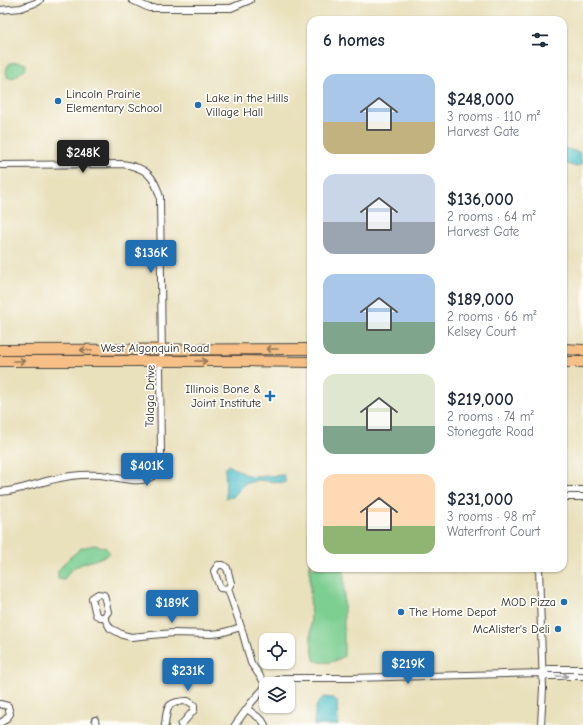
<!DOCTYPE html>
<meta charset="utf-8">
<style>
body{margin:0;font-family:"Comic Neue",sans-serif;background:#f6f6f7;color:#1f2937;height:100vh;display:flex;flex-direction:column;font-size:15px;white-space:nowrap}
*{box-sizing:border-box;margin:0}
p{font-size:13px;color:#747a83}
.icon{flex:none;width:22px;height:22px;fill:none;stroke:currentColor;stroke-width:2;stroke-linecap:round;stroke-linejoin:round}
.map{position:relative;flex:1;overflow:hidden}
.details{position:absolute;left:307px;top:16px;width:260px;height:556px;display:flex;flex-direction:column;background:#fff;border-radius:12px;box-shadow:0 1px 3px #0004}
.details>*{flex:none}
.tools{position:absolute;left:259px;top:633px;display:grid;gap:8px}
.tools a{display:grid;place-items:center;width:36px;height:36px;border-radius:8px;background:#fff;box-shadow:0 1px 3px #0004;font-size:20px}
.price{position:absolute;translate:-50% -34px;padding:0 9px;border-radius:4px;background:#1f6fb2;color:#fff;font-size:13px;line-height:26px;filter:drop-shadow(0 1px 2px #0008)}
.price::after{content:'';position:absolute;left:50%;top:24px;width:12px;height:9px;margin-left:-6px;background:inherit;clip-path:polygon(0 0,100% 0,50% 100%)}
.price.current{background:#222;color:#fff}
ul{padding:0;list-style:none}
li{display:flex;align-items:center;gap:12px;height:100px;padding:0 16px}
li span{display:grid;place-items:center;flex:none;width:112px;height:80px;border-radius:12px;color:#555}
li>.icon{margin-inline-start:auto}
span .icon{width:48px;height:48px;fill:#fffc;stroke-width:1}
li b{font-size:17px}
h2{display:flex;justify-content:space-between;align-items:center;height:48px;padding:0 16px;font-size:17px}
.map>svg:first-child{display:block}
.green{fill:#7cce91;stroke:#547c5e}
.water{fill:#53c1c9;stroke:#3f767a}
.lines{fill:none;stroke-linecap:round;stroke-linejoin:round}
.street-casing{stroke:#484641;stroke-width:8}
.primary-casing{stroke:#484641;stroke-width:12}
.street{stroke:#fff;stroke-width:6}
.primary{stroke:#f5bf86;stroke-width:10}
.oneway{stroke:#907558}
.oneway2{stroke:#a0a0a0}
.poi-dot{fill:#1f6fb2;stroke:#fdfcf7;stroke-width:1.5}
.labels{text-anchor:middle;stroke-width:3.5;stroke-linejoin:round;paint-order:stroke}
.poi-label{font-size:12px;fill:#2b2b2b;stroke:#fdfcf7;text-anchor:start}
.street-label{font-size:12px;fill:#2b2b2b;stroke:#fdfcf7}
</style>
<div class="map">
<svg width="583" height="725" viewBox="0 0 583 725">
<rect width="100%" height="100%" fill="#fdfcf7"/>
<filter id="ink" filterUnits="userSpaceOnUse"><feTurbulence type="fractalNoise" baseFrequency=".025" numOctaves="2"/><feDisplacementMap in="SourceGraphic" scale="8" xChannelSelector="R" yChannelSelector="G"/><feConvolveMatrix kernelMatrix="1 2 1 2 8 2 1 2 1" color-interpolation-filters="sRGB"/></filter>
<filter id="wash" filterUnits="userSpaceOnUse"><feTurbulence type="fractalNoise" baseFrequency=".012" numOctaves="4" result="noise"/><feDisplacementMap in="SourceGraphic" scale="16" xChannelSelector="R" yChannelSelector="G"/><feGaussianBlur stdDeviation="0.9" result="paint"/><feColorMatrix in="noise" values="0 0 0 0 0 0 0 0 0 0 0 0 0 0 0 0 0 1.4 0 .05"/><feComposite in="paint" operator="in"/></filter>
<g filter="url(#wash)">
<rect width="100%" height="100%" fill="#e9e0bc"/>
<path class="green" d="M19,62L26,64V68L15,77L8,78C5,73 6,67 10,63Z
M311,445V568H344V656C336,662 324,665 314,660L311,641L308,465Z
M94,545L105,547L110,553C99,561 82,561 71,570C68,573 66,577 64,580L58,579V571L66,561L81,548Z"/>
<path class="water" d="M563,148L579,152L582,163L576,167L564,163L563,161Z
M228,465L251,477L284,475L285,478V483L258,480L244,484L233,497L226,498L225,468Z
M324,697L334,698L337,701L338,725H314C315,715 314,703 324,697Z"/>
</g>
<g filter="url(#ink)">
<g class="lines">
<g class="street-casing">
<path id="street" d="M132,0L149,8H231L250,0
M0,10L21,8L38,2L40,0
M0,165L122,164C145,167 154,175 160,197L162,361L160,368L161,455C160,462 158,473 151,477C139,485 113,476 100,475C84,474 66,476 51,480C34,484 18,491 0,492
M563,490H583
M563,497H583
M218,565H223L227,568L231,583L228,589L220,588L214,571Z
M539,568L543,688L541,725
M228,589L241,627L251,663L266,685
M104,617L108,612L104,595L98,594L92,598L96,615L100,617H104L110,628L123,635L131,637L173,633L211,634L221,633L241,627
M542,673L548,676H583
M269,684L283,678H351L542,673L548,669H583
M0,704L8,706L10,714L5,720L0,723
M247,709L262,720L265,725
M95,720L96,725
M165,725C167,706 167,701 188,701L194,705V710L181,725
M235,725L251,703L266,686"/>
</g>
<g class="primary-casing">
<path id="primary" d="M563,349L583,350
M0,350L311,349
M0,361H238L311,362
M563,362H583"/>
</g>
<use href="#street" class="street"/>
<use href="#primary" class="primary"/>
</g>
<defs><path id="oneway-shaft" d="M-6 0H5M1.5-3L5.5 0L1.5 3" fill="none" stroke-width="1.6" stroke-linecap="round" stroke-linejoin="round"/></defs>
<g class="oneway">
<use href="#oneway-shaft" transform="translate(272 349) rotate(180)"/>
<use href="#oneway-shaft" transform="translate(86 350) rotate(180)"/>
<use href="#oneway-shaft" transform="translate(19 361)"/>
<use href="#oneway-shaft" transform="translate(201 361)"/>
</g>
<use class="oneway2" href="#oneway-shaft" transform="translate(562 676)"/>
</g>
<g class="poi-dot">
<circle cx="58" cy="101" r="4"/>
<circle cx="198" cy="105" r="4"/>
<path d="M268 390h4v4h4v4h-4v4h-4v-4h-4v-4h4z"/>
<circle cx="564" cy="602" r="4"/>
<circle cx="401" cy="612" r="4"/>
<circle cx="558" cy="629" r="4"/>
</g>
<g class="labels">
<g class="poi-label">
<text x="66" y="98">Lincoln Prairie<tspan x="66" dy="14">Elementary School</tspan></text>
<text x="206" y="102">Lake in the Hills<tspan x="206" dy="14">Village Hall</tspan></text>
<text x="261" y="393" text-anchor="end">Illinois Bone &amp;<tspan x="261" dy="14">Joint Institute</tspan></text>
<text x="556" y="606" text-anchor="end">MOD Pizza</text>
<text x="409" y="616">The Home Depot</text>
<text x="550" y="633" text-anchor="end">McAlister's Deli</text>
</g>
<g class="street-label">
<text x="155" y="352">West Algonquin Road</text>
<text transform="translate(150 396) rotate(-89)" y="4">Talaga Drive</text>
</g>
</g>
</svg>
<div class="tools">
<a><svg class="icon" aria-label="locate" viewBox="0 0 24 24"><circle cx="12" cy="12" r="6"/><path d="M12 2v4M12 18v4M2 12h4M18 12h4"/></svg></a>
<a><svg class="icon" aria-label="layers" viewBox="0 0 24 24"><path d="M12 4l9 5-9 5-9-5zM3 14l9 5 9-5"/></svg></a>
</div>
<b class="price current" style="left:83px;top:174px">$248K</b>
<b class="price" style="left:151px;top:274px">$136K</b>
<b class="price" style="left:147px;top:487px">$401K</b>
<b class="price" style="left:172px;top:624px">$189K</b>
<b class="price" style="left:408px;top:685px">$219K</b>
<b class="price" style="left:188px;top:692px">$231K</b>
<section class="details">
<h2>6 homes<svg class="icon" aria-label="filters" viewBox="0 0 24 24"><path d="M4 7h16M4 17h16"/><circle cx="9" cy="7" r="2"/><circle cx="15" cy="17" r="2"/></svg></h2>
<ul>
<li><span style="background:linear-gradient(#a9c7e8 60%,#c2b280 0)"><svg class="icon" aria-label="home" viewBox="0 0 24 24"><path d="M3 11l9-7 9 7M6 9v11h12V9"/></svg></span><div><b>$248,000</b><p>3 rooms · 110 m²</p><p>Harvest Gate</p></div></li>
<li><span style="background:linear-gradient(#c9d6e8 60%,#9aa5b1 0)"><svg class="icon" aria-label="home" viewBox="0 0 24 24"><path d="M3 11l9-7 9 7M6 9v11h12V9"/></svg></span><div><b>$136,000</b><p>2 rooms · 64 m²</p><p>Harvest Gate</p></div></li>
<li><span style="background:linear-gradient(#a9c7e8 60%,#7fa58c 0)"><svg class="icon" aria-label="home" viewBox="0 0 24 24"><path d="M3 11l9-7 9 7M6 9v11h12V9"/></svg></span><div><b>$189,000</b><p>2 rooms · 66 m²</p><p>Kelsey Court</p></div></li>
<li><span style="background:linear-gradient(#dfe7d0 65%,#7fa58c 0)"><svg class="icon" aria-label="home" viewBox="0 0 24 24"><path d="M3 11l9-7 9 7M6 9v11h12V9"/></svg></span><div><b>$219,000</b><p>2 rooms · 74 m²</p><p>Stonegate Road</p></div></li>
<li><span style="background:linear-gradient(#ffd9b3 65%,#8fb573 0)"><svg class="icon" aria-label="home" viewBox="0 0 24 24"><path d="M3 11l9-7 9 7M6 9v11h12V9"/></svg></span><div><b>$231,000</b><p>3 rooms · 98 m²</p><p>Waterfront Court</p></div></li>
</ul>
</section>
</div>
